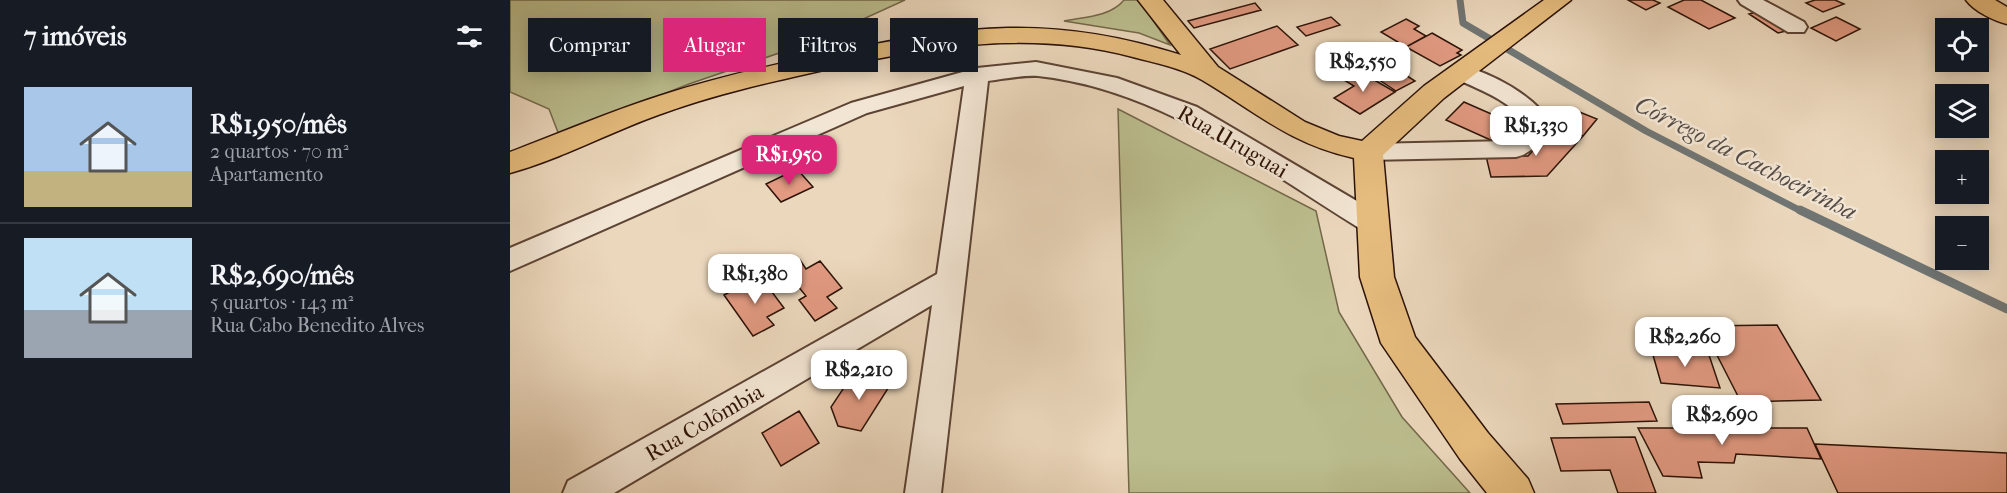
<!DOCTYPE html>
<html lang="pt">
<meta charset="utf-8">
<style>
body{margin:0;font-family:"IM FELL French Canon",serif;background:#20242c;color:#f1f3f6;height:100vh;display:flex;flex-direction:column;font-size:22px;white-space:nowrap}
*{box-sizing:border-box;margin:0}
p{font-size:20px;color:#9ea1a6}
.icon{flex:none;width:33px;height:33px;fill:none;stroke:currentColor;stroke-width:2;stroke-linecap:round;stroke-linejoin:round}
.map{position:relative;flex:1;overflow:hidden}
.side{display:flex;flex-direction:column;background:#171b24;width:510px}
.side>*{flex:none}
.hud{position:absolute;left:18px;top:18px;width:570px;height:54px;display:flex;gap:12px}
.controls{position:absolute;left:1425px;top:18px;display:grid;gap:12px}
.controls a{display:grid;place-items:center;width:54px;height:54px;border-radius:0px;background:#171b24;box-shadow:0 3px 15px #0003;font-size:30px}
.price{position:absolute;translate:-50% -51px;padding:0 14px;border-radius:12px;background:#fff;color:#222;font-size:20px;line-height:39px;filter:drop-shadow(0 2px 3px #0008)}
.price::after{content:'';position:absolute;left:50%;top:36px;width:18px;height:14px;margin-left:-9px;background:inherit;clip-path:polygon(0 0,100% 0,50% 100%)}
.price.selected{background:#db2777;color:#fff}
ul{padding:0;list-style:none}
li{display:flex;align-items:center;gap:18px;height:150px;padding:0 24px}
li+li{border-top:2px solid #363941}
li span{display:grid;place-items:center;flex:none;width:168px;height:120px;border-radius:0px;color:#555}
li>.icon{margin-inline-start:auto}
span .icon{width:72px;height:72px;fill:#fffc;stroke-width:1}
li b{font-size:26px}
h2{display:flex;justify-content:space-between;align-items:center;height:72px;padding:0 24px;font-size:26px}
.tag{padding:0 21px;border-radius:0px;background:#171b24;box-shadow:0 3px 15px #0003;font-size:21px;line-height:54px}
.tag.selected{background:#db2777;color:#fff}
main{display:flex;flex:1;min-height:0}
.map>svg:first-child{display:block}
.green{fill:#bbbd8e;stroke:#74684a;stroke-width:1.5}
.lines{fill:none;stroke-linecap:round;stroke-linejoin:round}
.stream-far1{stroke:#707573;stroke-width:7}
.stream{stroke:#707573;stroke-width:9}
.building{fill:#e29a82;stroke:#2c1207;stroke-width:1.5}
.minor-casing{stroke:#5c4334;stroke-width:4}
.major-casing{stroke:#2c1207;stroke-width:3}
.minor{fill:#f2e5d3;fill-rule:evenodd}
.major{fill:#e6bc7e;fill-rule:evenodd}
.labels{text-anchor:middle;stroke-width:5;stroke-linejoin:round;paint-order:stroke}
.street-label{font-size:22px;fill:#2c1207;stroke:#f2e5d3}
.water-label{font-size:24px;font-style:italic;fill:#544c46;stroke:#f2e5d3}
</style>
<main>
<section class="side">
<h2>7 imóveis<svg class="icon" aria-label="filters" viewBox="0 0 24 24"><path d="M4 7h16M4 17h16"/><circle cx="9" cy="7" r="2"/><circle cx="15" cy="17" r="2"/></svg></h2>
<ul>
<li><span style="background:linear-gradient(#a9c7e8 70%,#c2b280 0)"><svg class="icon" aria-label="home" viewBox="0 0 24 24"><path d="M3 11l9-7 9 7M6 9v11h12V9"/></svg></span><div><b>R$1,950/mês</b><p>2 quartos · 70 m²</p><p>Apartamento</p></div></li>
<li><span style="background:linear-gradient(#bfe0f5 60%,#9aa5b1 0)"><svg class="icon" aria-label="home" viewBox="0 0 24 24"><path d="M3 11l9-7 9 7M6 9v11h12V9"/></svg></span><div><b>R$2,690/mês</b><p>5 quartos · 143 m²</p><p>Rua Cabo Benedito Alves</p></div></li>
</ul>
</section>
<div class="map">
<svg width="1497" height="493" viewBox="0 0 1497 493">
<rect width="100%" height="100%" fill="#ebd7bc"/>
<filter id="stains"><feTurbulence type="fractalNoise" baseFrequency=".00333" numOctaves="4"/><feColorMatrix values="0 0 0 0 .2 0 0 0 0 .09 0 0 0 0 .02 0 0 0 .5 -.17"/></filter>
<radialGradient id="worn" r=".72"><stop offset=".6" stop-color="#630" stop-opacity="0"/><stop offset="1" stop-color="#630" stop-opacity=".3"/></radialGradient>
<path class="green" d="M0,0H395L307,40L179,84L49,135L39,109L0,92Z
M614,0H629L660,45L629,33L554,21C574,17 600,17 614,0Z
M608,109L806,211L829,312L892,417L960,493H619Z"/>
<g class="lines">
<path class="stream-far1" d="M950,0L953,23L1136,131L1293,212"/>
<path class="stream" d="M1290,210L1497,309"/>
</g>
<path class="building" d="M1118,0H1143L1150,3L1136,10Z
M1174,0H1191L1225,18L1199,29L1158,7Z
M1305,0H1325L1334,4L1313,12L1296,3Z
M745,3L751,10L684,28L678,21Z
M1250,11L1280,30L1268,33L1239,14Z
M821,17L830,25L796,36L787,27Z
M1326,17L1350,29L1326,41L1301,28Z
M896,19L909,26L904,29L916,36L896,47L871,32Z
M767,26L788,45L720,69L700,49Z
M922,33L952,50L947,53L951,55L930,66L896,47Z
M856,50L905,81L886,91L838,59Z
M849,71L885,92L850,114L824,98L844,86L834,80Z
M954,102L1011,127L994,146L936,120Z
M1062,109L1087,119L1073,136L1047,125Z
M1047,125L1073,136L1037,176L981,177L976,156H1018Z
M287,169L303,187L271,202L256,184Z
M290,260L296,269L310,261L332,288L317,297L327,308L305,321L289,300L296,296L274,269Z
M250,276L274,308L257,317L264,325L243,336L214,295Z
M1267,325L1311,400L1231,402L1192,326Z
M1141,348L1198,352L1210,388L1151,383Z
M343,374L382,382L351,431L328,426L321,407Z
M1139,402L1147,421L1053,424L1046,404Z
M289,411L309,443L271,466L252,433Z
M1128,428H1297L1311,459L1226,454L1224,463L1188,462L1192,478L1153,476Z
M1125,437L1146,493H1108L1100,470L1051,471L1041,438Z
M1305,444L1497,453V493H1328Z"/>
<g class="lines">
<g class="minor-casing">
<path id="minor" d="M1228,0H1253L1294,22L1297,27L1294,32H1278L1231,4Z
M526,62L607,78L687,107L874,217L878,224L874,231L864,234L854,231C752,168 650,89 528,76C512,75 494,79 478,81L431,493H395L422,305L104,493H53L58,481L427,274L454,86L357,113L0,271V248L341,103L467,68Z
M950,65C984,74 1023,95 1042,124C1032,139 1025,152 1006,157L858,160L849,158L845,152L849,146L858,144L1000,141L1011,133L1017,124C1000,100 968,89 942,77L939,72L942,67Z"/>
</g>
<g class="major-casing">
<path id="major" d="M628,0H653L708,67L795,122L829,136L852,141L914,86L1034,0H1061L934,98L873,155L884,277L905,337L978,433L1018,479L1024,493H977L950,459L871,343L850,277L844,158C780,144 746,112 692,80C672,68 645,63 623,57C521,30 424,46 323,68C264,81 205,94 148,115C98,133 51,159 0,173V152C50,133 99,112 149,96C207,77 266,64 326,52C454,25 543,14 671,55Z
M1456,0H1485L1497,7V24C1484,21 1464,11 1456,0Z"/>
</g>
<use href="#minor" class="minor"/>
<use href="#major" class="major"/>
</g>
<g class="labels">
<g class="street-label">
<text transform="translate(723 141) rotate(30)" y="8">Rua Uruguai</text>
<text transform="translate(194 422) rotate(-30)" y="8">Rua Colômbia</text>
</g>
<g class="water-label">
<text transform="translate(1236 158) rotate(27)" y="8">Córrego da Cachoeirinha</text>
</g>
</g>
<rect width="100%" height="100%" filter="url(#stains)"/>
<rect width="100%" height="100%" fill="url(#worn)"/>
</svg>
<div class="controls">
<a><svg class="icon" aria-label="locate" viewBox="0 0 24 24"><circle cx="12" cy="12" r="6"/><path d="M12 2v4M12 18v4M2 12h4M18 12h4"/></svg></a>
<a><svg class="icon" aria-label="layers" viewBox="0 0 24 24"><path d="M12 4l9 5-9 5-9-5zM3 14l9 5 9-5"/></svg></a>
<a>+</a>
<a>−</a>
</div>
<b class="price" style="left:853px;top:93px">R$2,550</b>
<b class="price" style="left:1026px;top:157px">R$1,330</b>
<b class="price selected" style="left:279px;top:186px">R$1,950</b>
<b class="price" style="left:245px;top:305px">R$1,380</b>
<b class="price" style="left:1175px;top:368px">R$2,260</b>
<b class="price" style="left:349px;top:401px">R$2,210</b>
<b class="price" style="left:1212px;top:446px">R$2,690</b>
<div class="hud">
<a class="tag">Comprar</a>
<a class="tag selected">Alugar</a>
<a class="tag">Filtros</a>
<a class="tag">Novo</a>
</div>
</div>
</main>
